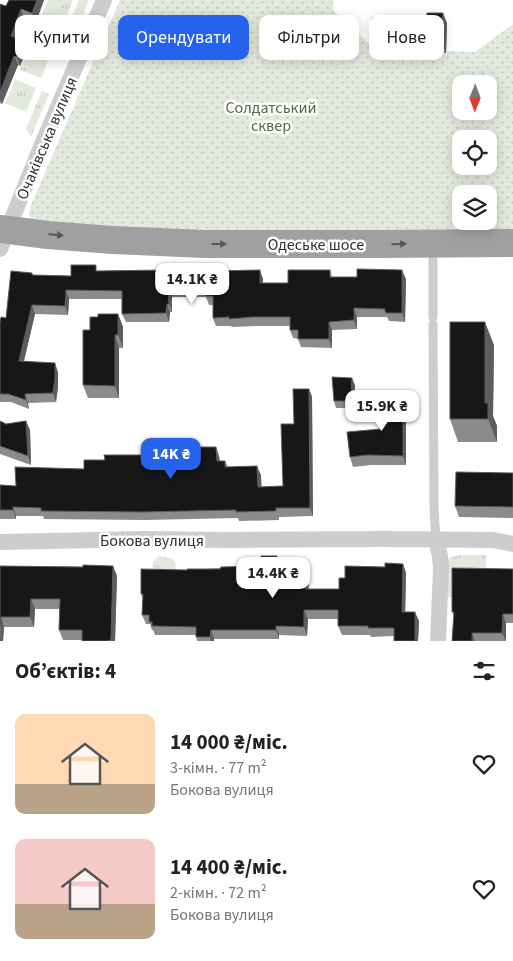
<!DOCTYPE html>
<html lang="uk">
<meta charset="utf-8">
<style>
body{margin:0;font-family:"Source Sans 3",sans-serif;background:#f2f2f2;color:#222;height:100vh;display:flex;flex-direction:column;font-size:19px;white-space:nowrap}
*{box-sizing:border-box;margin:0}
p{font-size:16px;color:#767676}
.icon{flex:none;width:28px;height:28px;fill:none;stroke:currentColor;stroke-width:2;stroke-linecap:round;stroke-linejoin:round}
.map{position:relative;height:641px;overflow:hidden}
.panel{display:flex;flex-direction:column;background:#fff;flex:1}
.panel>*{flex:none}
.banner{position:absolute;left:15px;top:15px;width:484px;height:45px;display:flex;gap:10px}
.needle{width:32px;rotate:181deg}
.controls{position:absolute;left:452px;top:75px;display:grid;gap:10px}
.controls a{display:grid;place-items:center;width:45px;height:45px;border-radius:10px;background:#fff;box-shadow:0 2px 12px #0003;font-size:25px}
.price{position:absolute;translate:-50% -42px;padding:0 11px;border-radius:10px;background:#fff;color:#222;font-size:16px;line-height:32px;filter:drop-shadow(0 1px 2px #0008)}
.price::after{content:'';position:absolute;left:50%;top:30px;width:15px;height:11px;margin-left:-8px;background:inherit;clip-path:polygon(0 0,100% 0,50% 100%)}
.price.current{background:#2563eb;color:#fff}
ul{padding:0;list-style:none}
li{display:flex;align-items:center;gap:15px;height:125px;padding:0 15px}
li span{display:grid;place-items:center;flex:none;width:140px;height:100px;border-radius:10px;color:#555}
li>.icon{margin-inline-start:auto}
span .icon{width:60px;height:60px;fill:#fffc;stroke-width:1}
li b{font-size:21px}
h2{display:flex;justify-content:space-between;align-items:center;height:60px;padding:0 15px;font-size:21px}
.pill{padding:0 18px;border-radius:10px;background:#fff;box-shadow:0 2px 12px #0003;font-size:18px;line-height:45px}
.pill.current{background:#2563eb;color:#fff}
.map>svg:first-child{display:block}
.grass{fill:url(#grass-tufts)}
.forest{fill:url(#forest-crowns)}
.park{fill:url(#park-dots);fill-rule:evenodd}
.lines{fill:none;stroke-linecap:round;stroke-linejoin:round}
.service{stroke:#cdcdcd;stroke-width:9}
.minor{stroke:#cdcdcd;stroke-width:16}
.trunk{stroke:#a0a0a0;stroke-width:28}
.wall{fill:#8b8b8b}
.shaded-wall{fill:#5d5d5d}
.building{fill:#171717;stroke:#5d5d5d}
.oneway{fill:#575757}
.labels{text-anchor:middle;stroke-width:5;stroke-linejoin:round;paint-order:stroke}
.park-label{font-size:16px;fill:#576842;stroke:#fff}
.street-label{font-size:16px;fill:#303030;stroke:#fff}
</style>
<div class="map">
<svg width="513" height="641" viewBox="0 0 513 641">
<defs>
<pattern id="grass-tufts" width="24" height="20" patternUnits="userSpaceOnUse" patternTransform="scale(1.25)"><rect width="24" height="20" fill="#e4e9dd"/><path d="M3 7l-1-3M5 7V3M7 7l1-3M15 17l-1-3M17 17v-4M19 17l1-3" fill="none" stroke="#c4c8be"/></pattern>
<pattern id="forest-crowns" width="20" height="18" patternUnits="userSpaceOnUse" patternTransform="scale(1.25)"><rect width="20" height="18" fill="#e4e9dd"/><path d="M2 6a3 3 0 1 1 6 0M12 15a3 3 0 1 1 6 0" fill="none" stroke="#c4c8be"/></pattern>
<pattern id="park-dots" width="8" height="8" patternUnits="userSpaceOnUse" patternTransform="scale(1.25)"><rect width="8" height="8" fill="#e4e9dd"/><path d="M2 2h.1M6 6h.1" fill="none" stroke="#c4c8be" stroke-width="1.8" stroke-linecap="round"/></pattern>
</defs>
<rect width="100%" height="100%" fill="#fff"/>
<path class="grass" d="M48,0H73L57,38L36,29Z
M79,0H89L70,46L61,42Z
M30,42L51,51L42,78L20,70Z
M15,79L36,88L26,112L5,103Z
M42,91L49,94L31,137L26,129Z
M459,555H486V577L455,597H447V561L451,557Z"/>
<path class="forest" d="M159,556L173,559L176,564L175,571L155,570L152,565L154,561Z"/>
<path class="park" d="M120,0H333V10L374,48L400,50V51L445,53L446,51L475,52L513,24V231H164L85,226L31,219L29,214L31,205ZM461,84H489V111H461ZM461,139H489V166H461ZM461,194H489V221H461Z"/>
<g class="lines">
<path class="service" d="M433,247V317
M433,324L434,509L436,540"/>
<path class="minor" d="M0,249L41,147L104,0
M436,540L440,556L441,568L438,641
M0,542L142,539L231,540L383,539L493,540L513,544"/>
<path class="trunk" d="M0,229L48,235L113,240L205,244H378L513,243"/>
</g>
<path class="wall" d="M9,0H44L36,22L24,18L17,38L24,41L27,50L20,66L18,65L2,104L0,103V4L6,6Z
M447,23L446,53L400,51L399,50L375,48L371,39Z
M330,270L332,277L406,279L405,322L389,321L387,317H357V329L332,330V348L301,347L298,339L293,338L290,330V326H256L232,327L231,326H216L213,318V305H209L206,297H172V312H170L169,322H126L122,314V299H69L68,315L35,314L24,361L58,372V387L56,402L28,403L29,409L11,402H0V322L6,318L32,273L33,275L71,276L98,271L263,279V283H288Z
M118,314L123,327V348H119V398H88L83,385L90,330L98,317Z
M494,345L493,416L497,426V442H458L450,419Z
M355,385L354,408H336L334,401Z
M309,389L312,397L313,516L279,517V520L239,521L238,518L145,520L44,519L43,516H16V519H0V485L16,486L84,469L105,460L219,456L220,461H225L228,467L261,475V487L283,486L294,424Z
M406,406V465H371L353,467L350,457Z
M0,421L6,424L26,421L30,430L31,465L0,454Z
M513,473V518L459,517L455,506Z
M403,564L406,573L405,612L419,621L418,641H394V636L371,637L370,635H342L338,626V619H308L307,636L279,635V639H214V641H197L196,635H155L153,630H152L150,624H146L142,615L143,598L141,594L187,570L280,565V570L305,571L309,580L308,589H339L345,578L385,567Z
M0,566L83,567L113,566L117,576L115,641H82V640H63L59,630L60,609H35L34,627H4L3,641H0Z
M513,569V623H506V641H452L454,616L452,612Z"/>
<path class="shaded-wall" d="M37,0H44L36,22L32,13Z
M21,9L24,18L15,45L11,36Z
M443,13L447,23L446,53L442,44Z
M24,41L27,50L20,66L17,57Z
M14,56L18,65L2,104L0,99V92Z
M260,270L263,279V291L260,283Z
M402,270L406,279L405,322L402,313Z
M168,288L172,297V312L169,304Z
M66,290L69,299L68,315L65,306Z
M167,304L170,312L169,322L166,313Z
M32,305L35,314L22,369L19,361Z
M354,308L357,317V329L354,320Z
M118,314L123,327V348L118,335Z
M329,322L332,330V348L329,339Z
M485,322L494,345L493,416L497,426V442L488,419L485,403Z
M115,335L119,348V398L115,386Z
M55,363L58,372V387L56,402L53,393Z
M352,378L355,385L354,408L351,401Z
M309,389L312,397L313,516L310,508Z
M25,394L28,403L29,409L26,400Z
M403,396L406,406V465L403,456Z
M26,421L30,430L31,465L28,456Z
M216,447L219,456L220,469L217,461Z
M257,466L261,475L262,496L258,487Z
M13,507L16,516V519L13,510Z
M277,556L280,565V579L277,570Z
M403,564L406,573L405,621L402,612Z
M113,566L117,576L115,641H111Z
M305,571L309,580L308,598L305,589Z
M31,599L35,609L34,627L30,617Z
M304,610L308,619L307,636L304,627Z
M415,612L419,621L418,641H415Z
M503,614L506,623V641L502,633Z
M1,617L4,627L3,641H0Z
M276,626L279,635V639L276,630Z
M211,630L214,639V641H211L210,637Z
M472,633L475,641H472Z"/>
<path class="building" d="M9,0H37L32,13L21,9L11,36L24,41L17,57L14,56L0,92V4L6,6Z
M427,13H443L442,44L396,42V40L371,39L372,18L426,20Z
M71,265H96V271L168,270L212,272V271L260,270V283H288V270H330V277H357V269L402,270V313H386V312H385V309L354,308V320L329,322V339H298V330H290V317H253L229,319V317L213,318V296H206L205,289L168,288L169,304H167L166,313L122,314V291L66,290L65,306L32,305L19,361L55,363V379L53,393L25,394L26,400L8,394H0V322L1,317L6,318L11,271L32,273V275L71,276Z
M98,314H118V335H115V386L83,385V330H90V317H98Z
M450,322H485V403H488V419H450Z
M332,377L352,378L351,401H334Z
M293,389H309L310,508H276V511L236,512V510L142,512L41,511V508L13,507V510H0V485L16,486L15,467L84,469V460H105L104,455H170V447H216L217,461H225V467L257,466L258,487L283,486L281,424H294Z
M381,396H403V456L368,455L350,457L347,432L381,429Z
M0,421L6,424L26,421L28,456L0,446Z
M456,472L513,473V507L455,506Z
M261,556H277V570L305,571V589H339V578H345V566L385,567V563L403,564L402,612H415V641H394V628H368V626H338V610H304V627L276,626V630H211L210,637H196V627L152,626V622H149V615H142L143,594H141V569L187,570V569H220L221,567L261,566Z
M83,565L113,566L111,640H109V641H82V630H59L60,599H31L30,617H1L0,626V566L83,567Z
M452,568L513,569V614H503L502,633H472V641H452L454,612H452Z"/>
<defs><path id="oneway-solid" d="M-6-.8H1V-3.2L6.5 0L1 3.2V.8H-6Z" transform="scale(1.25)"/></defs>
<g class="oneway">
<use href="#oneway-solid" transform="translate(56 235) rotate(5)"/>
<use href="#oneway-solid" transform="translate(219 244)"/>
<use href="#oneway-solid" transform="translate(399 244) rotate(-2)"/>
</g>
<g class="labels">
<g class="park-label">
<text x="271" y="113">Солдатський<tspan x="271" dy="18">сквер</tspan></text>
</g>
<g class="street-label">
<text transform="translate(46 138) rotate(-67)" y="6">Очаківська вулиця</text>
<text x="316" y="250">Одеське шосе</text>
<text x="152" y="546">Бокова вулиця</text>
</g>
</g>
</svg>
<div class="controls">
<a><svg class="needle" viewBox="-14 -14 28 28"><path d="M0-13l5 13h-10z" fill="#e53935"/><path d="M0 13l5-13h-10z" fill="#767676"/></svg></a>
<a><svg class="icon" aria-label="locate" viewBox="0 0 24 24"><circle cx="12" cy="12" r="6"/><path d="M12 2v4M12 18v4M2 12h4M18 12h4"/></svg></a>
<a><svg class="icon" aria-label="layers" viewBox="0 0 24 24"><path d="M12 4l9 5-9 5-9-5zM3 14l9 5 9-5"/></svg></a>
</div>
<b class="price" style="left:192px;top:305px">14.1K ₴</b>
<b class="price" style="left:382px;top:432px">15.9K ₴</b>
<b class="price current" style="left:171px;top:480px">14K ₴</b>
<b class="price" style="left:273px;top:599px">14.4K ₴</b>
<div class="banner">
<a class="pill">Купити</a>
<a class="pill current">Орендувати</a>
<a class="pill">Фільтри</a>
<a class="pill">Нове</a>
</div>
</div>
<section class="panel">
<h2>Об’єктів: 4<svg class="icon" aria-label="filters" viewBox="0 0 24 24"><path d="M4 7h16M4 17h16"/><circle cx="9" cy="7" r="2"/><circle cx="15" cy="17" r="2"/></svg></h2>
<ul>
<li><span style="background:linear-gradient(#ffd9b3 70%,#b9a48a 0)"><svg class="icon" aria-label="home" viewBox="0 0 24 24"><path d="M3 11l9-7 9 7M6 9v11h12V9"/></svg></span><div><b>14 000 ₴/міс.</b><p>3-кімн. · 77 m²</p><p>Бокова вулиця</p></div><svg class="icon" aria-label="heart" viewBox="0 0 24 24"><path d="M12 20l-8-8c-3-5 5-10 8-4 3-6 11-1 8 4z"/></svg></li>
<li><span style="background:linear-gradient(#f6c9c9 65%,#b9a48a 0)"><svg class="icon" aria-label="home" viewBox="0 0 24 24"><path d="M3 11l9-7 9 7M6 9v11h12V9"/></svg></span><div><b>14 400 ₴/міс.</b><p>2-кімн. · 72 m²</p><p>Бокова вулиця</p></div><svg class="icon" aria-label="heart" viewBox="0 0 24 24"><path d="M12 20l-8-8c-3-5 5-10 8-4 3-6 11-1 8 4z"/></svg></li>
</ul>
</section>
